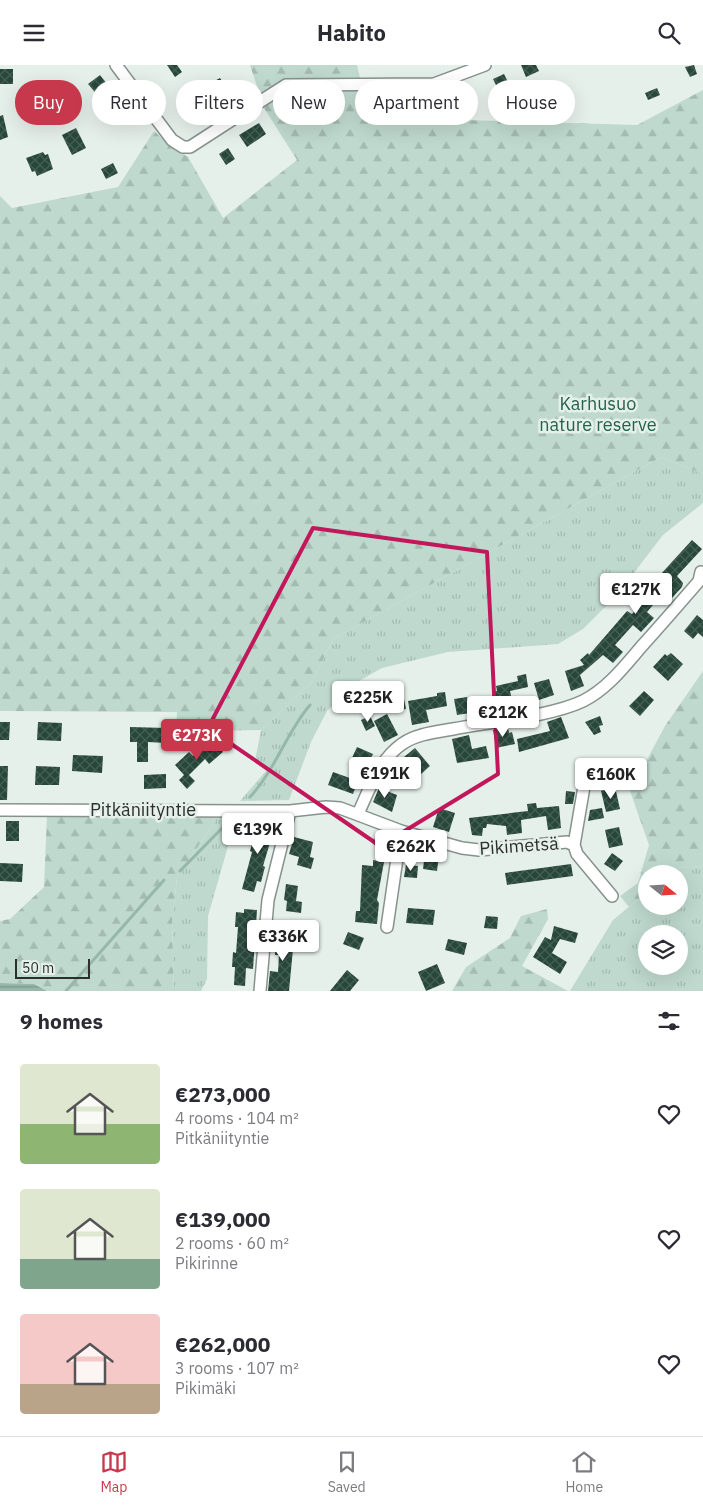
<!DOCTYPE html>
<meta charset="utf-8">
<style>
body{margin:0;font-family:"IBM Plex Sans",sans-serif;background:#f2f2f3;color:#2b2b33;height:100vh;display:flex;flex-direction:column;font-size:19px;white-space:nowrap}
*{box-sizing:border-box;margin:0}
p{font-size:16px;color:#7c7c81}
.icon{flex:none;width:28px;height:28px;fill:none;stroke:currentColor;stroke-width:2;stroke-linecap:round;stroke-linejoin:round}
.map{position:relative;height:926px;overflow:hidden}
.drawer{display:flex;flex-direction:column;background:#fff;flex:1}
.drawer>*{flex:none}
.hud{position:absolute;left:15px;top:15px;width:674px;height:45px;display:flex;gap:10px}
.needle{width:32px;rotate:108deg}
.tools{position:absolute;left:638px;top:800px;display:grid;gap:10px}
.tools a{display:grid;place-items:center;width:50px;height:50px;border-radius:50%;background:#fff;box-shadow:0 5px 20px #0002;font-size:25px}
.scale{position:absolute;left:15px;bottom:12px;width:75px;box-sizing:border-box;padding-left:5px;border:2px solid #2b2f2d;border-top:0;font-size:14px;line-height:18px;white-space:nowrap;color:#2b2f2d;-webkit-text-stroke:4px #e6f0eb;paint-order:stroke}
.price{position:absolute;translate:-50% -42px;padding:0 11px;border-radius:5px;background:#fff;color:#222;font-size:16px;line-height:32px;filter:drop-shadow(0 1px 2px #0008)}
.price::after{content:'';position:absolute;left:50%;top:30px;width:15px;height:11px;margin-left:-8px;background:inherit;clip-path:polygon(0 0,100% 0,50% 100%)}
.price.selected{background:#c8384c;color:#fff}
ul{padding:0;list-style:none}
li{display:flex;align-items:center;gap:15px;height:125px;padding:0 20px}
li span{display:grid;place-items:center;flex:none;width:140px;height:100px;border-radius:5px;color:#555}
li>.icon{margin-inline-start:auto}
span .icon{width:60px;height:60px;fill:#fffc;stroke-width:1}
li b{font-size:21px}
h2{display:flex;justify-content:space-between;align-items:center;height:60px;padding:0 20px;font-size:21px}
.pill{padding:0 18px;border-radius:22px;background:#fff;box-shadow:0 5px 20px #0002;font-size:18px;line-height:45px}
.pill.selected{background:#c8384c;color:#fff}
header{display:flex;justify-content:space-between;align-items:center;height:65px;padding:0 20px;background:#fff;font-size:22px;font-weight:700}
.tabs{display:flex;justify-content:space-around;align-items:center;height:70px;border-top:1px solid #e1e1e2;background:#fff;font-size:14px;color:#7c7c81}
.tabs a{display:grid;justify-items:center;gap:2px}
.tabs .selected{color:#c8384c}
.map>svg:first-child{display:block}
.grass{fill:url(#grass-tufts);fill-rule:evenodd}
.forest{fill:url(#forest-firs)}
.water{fill:url(#water-rules)}
.lines{fill:none;stroke-linecap:round;stroke-linejoin:round}
.stream{stroke:#96b8a9;stroke-width:3}
.building{fill:url(#building-cross-hatch)}
.minor-casing{stroke:#88928d;stroke-width:14}
.minor{stroke:#fff;stroke-width:11}
.marked{fill:none;stroke:#c2185b;stroke-width:4;stroke-linejoin:round}
.labels{text-anchor:middle;stroke-width:5;stroke-linejoin:round;paint-order:stroke}
.park-label{font-size:18px;fill:#25624d;stroke:#e6f0eb}
.street-label{font-size:18px;fill:#2b2f2d;stroke:#e6f0eb}
</style>
<header><svg class="icon" aria-label="menu" viewBox="0 0 24 24"><path d="M4 6h16M4 12h16M4 18h16"/></svg>Habito<svg class="icon" aria-label="search" viewBox="0 0 24 24"><circle cx="10" cy="10" r="6"/><path d="M15 15l6 6"/></svg></header>
<div class="map">
<svg width="703" height="926" viewBox="0 0 703 926">
<defs>
<pattern id="grass-tufts" width="24" height="20" patternUnits="userSpaceOnUse" patternTransform="scale(1.25)"><rect width="24" height="20" fill="#bfd9ce"/><path d="M3 7l-1-3M5 7V3M7 7l1-3M15 17l-1-3M17 17v-4M19 17l1-3" fill="none" stroke="#a4bbb1"/></pattern>
<pattern id="forest-firs" width="22" height="20" patternUnits="userSpaceOnUse" patternTransform="scale(1.25)"><rect width="22" height="20" fill="#bfd9ce"/><path d="M5 1l3.5 6h-7zM16 11l3.5 6h-7z" fill="#a4bbb1"/></pattern>
<pattern id="water-rules" width="6" height="5" patternUnits="userSpaceOnUse" patternTransform="scale(1.25)"><rect width="6" height="5" fill="#96b8a9"/><path d="M0 2.5h6" fill="none" stroke="#7b968a"/></pattern>
<pattern id="building-cross-hatch" width="8" height="8" patternUnits="userSpaceOnUse" patternTransform="scale(1.25)"><rect width="8" height="8" fill="#28473b"/><path d="M0 0l8 8M0 8l8-8" fill="none" stroke="#465f56"/></pattern>
</defs>
<rect width="100%" height="100%" fill="#e6f0eb"/>
<path class="grass" d="M661,392L703,409V438L663,470L616,531L583,564L558,579L448,587L382,603L359,616L327,646L311,677L289,735L240,736L266,706L255,696L261,665L312,617L333,574Z
M219,750H237L208,851L207,914L201,926H174L172,857L177,813Z
M703,801V926H570L613,855L646,828V841H679V809H670L677,803ZM646,869H679V901H646Z"/>
<path class="forest" d="M250,0H357L363,26L449,23L463,55L637,60L703,25V409L661,392L333,574L312,617L261,665L176,667L177,647L0,646V131L12,143L118,122L154,66L168,79L188,92L223,153L297,95L264,43Z
M703,606V801L677,803L670,809H646V828L629,842L620,831L638,818L649,780L630,726L665,661Z
M47,749L219,750L177,813L172,857L174,926H47L34,919L0,918V856L10,854L44,822Z
M547,844L548,854L522,901L568,926H452L466,902L510,873L521,851Z"/>
<path class="water" d="M0,918L34,919L47,926H0Z"/>
<g class="lines">
<path class="stream" d="M250,732C276,704 286,668 310,640
M180,806L231,754
M66,926L164,815"/>
</g>
<path class="building" d="M167,0H177L182,7L175,12Z
M521,0H536L539,6L526,12Z
M694,0L697,9L690,12L685,2Z
M0,4H13V19H0Z
M504,9L509,19L498,24L493,14Z
M100,10L111,24L100,33L88,19Z
M220,13L227,24L214,32L207,20Z
M657,23L660,30L648,35L645,28Z
M3,50L8,72L0,75V51Z
M259,58L266,69L247,82L239,70Z
M76,63L86,83L72,90L62,70Z
M228,83L235,94L226,100L219,89Z
M43,87L45,90L48,89L53,104L37,111L35,106L32,107L26,93Z
M113,98L118,108L106,114L101,104Z
M692,475L702,484L677,511L683,518L682,522L671,534L664,527L647,547L654,553L641,567L633,560L615,580L623,587L613,598L603,590L580,610L584,621L571,626L565,606L584,600L580,595L588,588L589,590L627,546L632,549L642,538L638,534Z
M697,550L703,555V572L698,568L693,574L684,566Z
M671,588L683,599L668,616L653,602L665,589L667,591Z
M526,609L528,622L510,626L513,639L498,642L494,626H497L496,621L518,616L517,611Z
M549,614L554,630L539,635L534,618Z
M644,626L654,635L640,651L629,641Z
M445,627L447,641L426,645L429,657L412,660L408,636L437,631V628Z
M467,632L470,648L457,650L454,634Z
M404,634L406,644L398,645L396,636Z
M387,649L398,670L384,677L374,656Z
M370,651L375,661L366,666L361,655Z
M600,651L603,660L599,661L601,667L594,670L585,657Z
M561,652L569,673L519,687L517,674L550,666L547,657Z
M0,657H10L9,675H0Z
M38,657L62,658L61,676L37,675Z
M130,662L167,663L166,678L148,677V697H137V677H130Z
M508,663L509,668L512,667L515,679L496,683L493,665Z
M469,670L472,684L486,681L489,693L457,698L452,674Z
M213,673L223,687L209,699L205,694L189,710L195,716L187,724L179,715L184,710L175,700L189,687L193,691Z
M357,682L373,689L366,703L351,695Z
M415,683L430,701L420,710L404,692Z
M73,690L103,691L102,708L72,706Z
M0,701H8L7,735H0Z
M36,701L60,702L59,720H35Z
M333,707L358,716L353,729L328,720Z
M166,709V723L144,724V710Z
M615,722L620,744L606,747L601,726Z
M379,723L397,730L392,747L373,737Z
M566,726L575,727L573,739H565Z
M536,738L537,743L559,741L561,763L548,765L546,751L521,755L522,768L507,770L506,761L487,759L486,763H483L482,771L472,770L469,753L528,746L527,739Z
M439,743L455,748L449,767L433,762Z
M602,743L604,753L588,756L590,745Z
M6,756H19V776H6Z
M255,756L275,761L263,801L265,802L261,817L257,816L254,827L242,824L252,787L250,786L254,771H251Z
M619,762L623,780L609,783L605,765Z
M294,772L313,777L310,792L314,793L311,804L297,800L299,792L289,789Z
M375,772L387,773L386,782L374,780Z
M425,788L439,790L437,806L423,804Z
M612,788L623,796L615,806L604,799Z
M373,795L384,797L377,835L379,838L377,859L355,857L356,846H360L362,800L373,801Z
M0,798L23,799L22,817L0,816Z
M571,799L573,811L507,820L505,808Z
M406,800L418,801L417,813L404,812Z
M286,819L298,821L296,836L302,837L301,848L286,846L287,836L284,835Z
M408,843L435,845L433,860L406,858Z
M244,844L257,845L253,904L246,903L245,921L234,920L235,902H232L233,887L236,888L238,862H235L236,847L244,848Z
M486,851L498,852L497,864L484,863Z
M554,861L578,868L575,878L560,874L552,888L567,897L560,909L533,892L545,872L551,875Z
M284,862L295,863L289,926H268L270,906L278,907L279,890H275L276,871L283,872Z
M348,867L364,873L359,885L343,879Z
M448,874L467,878L464,890L445,885Z
M437,899L445,918L426,926L418,907Z
M347,905L359,915L350,926H330Z"/>
<g class="lines">
<g class="minor-casing">
<path id="minor" d="M116,0L172,75L183,82H190L286,20L434,19L485,0
M0,745L290,746L326,742L340,743L401,766L462,783L479,785L567,777L574,780
M358,749C369,725 379,695 402,679C416,669 436,667 453,664C489,657 552,651 583,636C607,624 624,602 641,582C661,560 680,538 699,516L701,507
M574,780L586,710
M574,780L577,789L612,831
M387,862L401,766
M260,926L268,835L290,746"/>
</g>
<use href="#minor" class="minor"/>
</g>
<path class="marked" d="M313,463L487,487L498,709L380,781L208,663Z"/>
<g class="labels">
<g class="park-label">
<text x="598" y="345">Karhusuo<tspan x="598" dy="21">nature reserve</tspan></text>
</g>
<g class="street-label">
<text x="143" y="751">Pitkäniityntie</text>
<text transform="translate(519 781) rotate(-4)" y="6">Pikimetsä</text>
</g>
</g>
</svg>
<div class="tools">
<a><svg class="needle" viewBox="-14 -14 28 28"><path d="M0-13l5 13h-10z" fill="#e53935"/><path d="M0 13l5-13h-10z" fill="#7c7c81"/></svg></a>
<a><svg class="icon" aria-label="layers" viewBox="0 0 24 24"><path d="M12 4l9 5-9 5-9-5zM3 14l9 5 9-5"/></svg></a>
</div>
<div class="scale">50 m</div>
<b class="price" style="left:636px;top:550px">€127K</b>
<b class="price" style="left:368px;top:658px">€225K</b>
<b class="price" style="left:503px;top:673px">€212K</b>
<b class="price selected" style="left:197px;top:696px">€273K</b>
<b class="price" style="left:385px;top:734px">€191K</b>
<b class="price" style="left:611px;top:735px">€160K</b>
<b class="price" style="left:258px;top:790px">€139K</b>
<b class="price" style="left:411px;top:807px">€262K</b>
<b class="price" style="left:283px;top:897px">€336K</b>
<div class="hud">
<a class="pill selected">Buy</a>
<a class="pill">Rent</a>
<a class="pill">Filters</a>
<a class="pill">New</a>
<a class="pill">Apartment</a>
<a class="pill">House</a>
</div>
</div>
<section class="drawer">
<h2>9 homes<svg class="icon" aria-label="filters" viewBox="0 0 24 24"><path d="M4 7h16M4 17h16"/><circle cx="9" cy="7" r="2"/><circle cx="15" cy="17" r="2"/></svg></h2>
<ul>
<li><span style="background:linear-gradient(#dfe7d0 60%,#8fb573 0)"><svg class="icon" aria-label="home" viewBox="0 0 24 24"><path d="M3 11l9-7 9 7M6 9v11h12V9"/></svg></span><div><b>€273,000</b><p>4 rooms · 104 m²</p><p>Pitkäniityntie</p></div><svg class="icon" aria-label="heart" viewBox="0 0 24 24"><path d="M12 20l-8-8c-3-5 5-10 8-4 3-6 11-1 8 4z"/></svg></li>
<li><span style="background:linear-gradient(#dfe7d0 70%,#7fa58c 0)"><svg class="icon" aria-label="home" viewBox="0 0 24 24"><path d="M3 11l9-7 9 7M6 9v11h12V9"/></svg></span><div><b>€139,000</b><p>2 rooms · 60 m²</p><p>Pikirinne</p></div><svg class="icon" aria-label="heart" viewBox="0 0 24 24"><path d="M12 20l-8-8c-3-5 5-10 8-4 3-6 11-1 8 4z"/></svg></li>
<li><span style="background:linear-gradient(#f6c9c9 70%,#b9a48a 0)"><svg class="icon" aria-label="home" viewBox="0 0 24 24"><path d="M3 11l9-7 9 7M6 9v11h12V9"/></svg></span><div><b>€262,000</b><p>3 rooms · 107 m²</p><p>Pikimäki</p></div><svg class="icon" aria-label="heart" viewBox="0 0 24 24"><path d="M12 20l-8-8c-3-5 5-10 8-4 3-6 11-1 8 4z"/></svg></li>
</ul>
</section>
<nav class="tabs">
<a class="selected"><svg class="icon" aria-label="map" viewBox="0 0 24 24"><path d="M3 6l6-2 6 2 6-2v14l-6 2-6-2-6 2zM9 4v14M15 6v14"/></svg>Map</a>
<a><svg class="icon" aria-label="saved" viewBox="0 0 24 24"><path d="M7 4h10v16l-5-4-5 4z"/></svg>Saved</a>
<a><svg class="icon" aria-label="home" viewBox="0 0 24 24"><path d="M3 11l9-7 9 7M6 9v11h12V9"/></svg>Home</a>
</nav>
